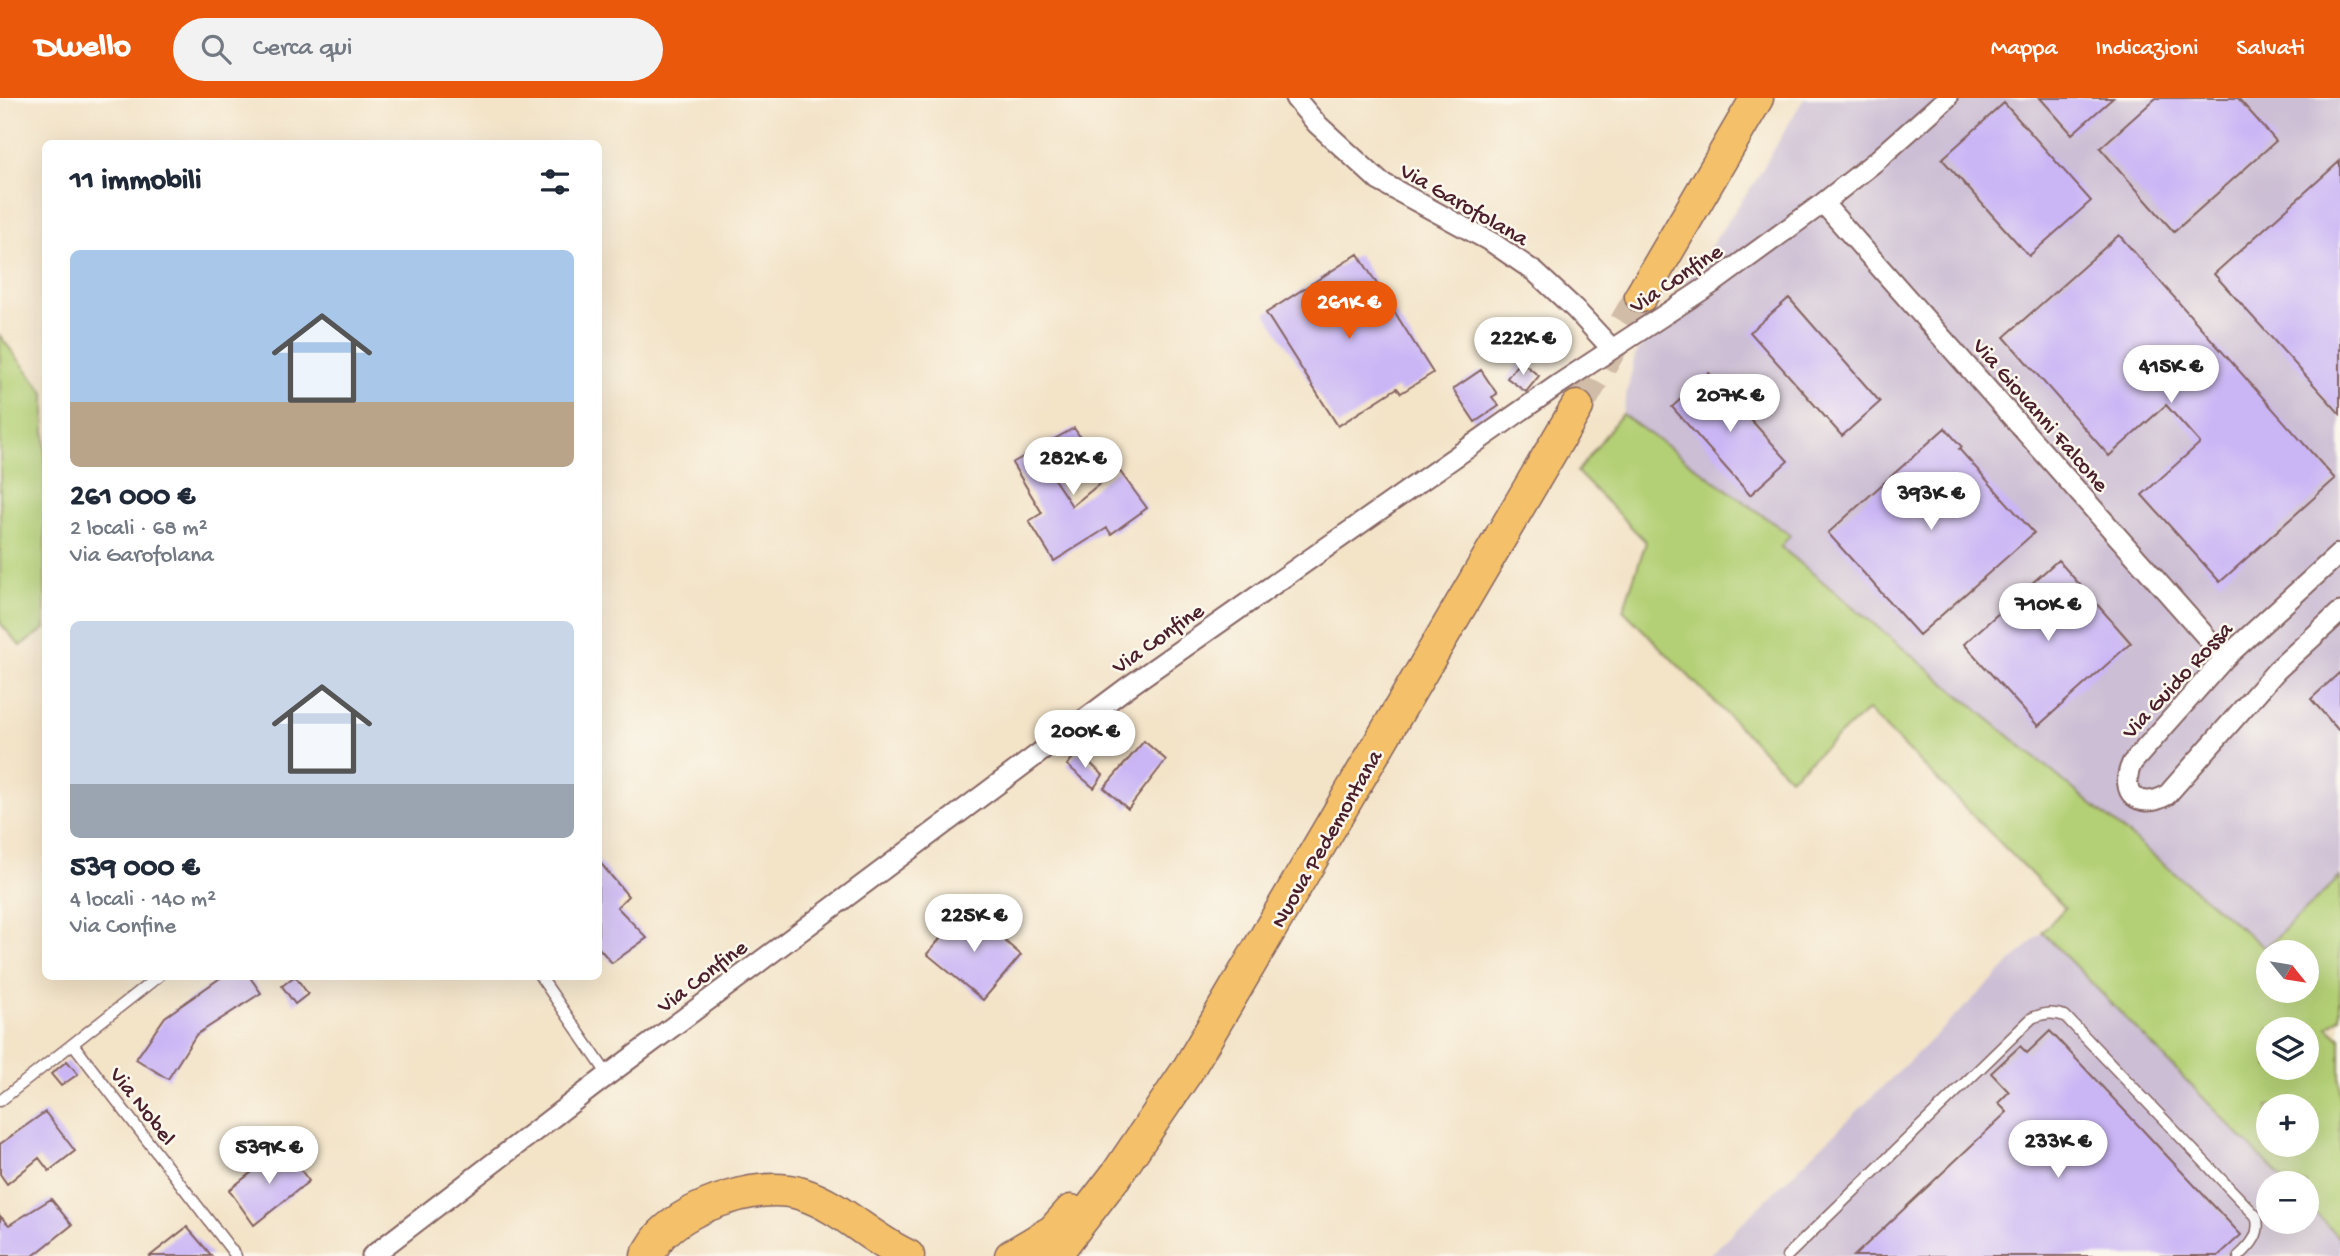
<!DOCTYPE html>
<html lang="it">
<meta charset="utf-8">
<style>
body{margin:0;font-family:"Gochi Hand",sans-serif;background:#f2f2f3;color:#1f2937;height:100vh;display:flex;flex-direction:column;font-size:26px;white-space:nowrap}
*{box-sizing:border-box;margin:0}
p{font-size:23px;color:#747a83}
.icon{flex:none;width:38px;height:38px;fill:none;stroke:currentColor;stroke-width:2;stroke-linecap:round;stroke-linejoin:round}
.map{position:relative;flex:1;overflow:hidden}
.panel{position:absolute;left:42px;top:42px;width:560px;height:840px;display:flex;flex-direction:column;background:#fff;border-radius:10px;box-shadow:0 7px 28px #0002}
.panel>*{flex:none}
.needle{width:46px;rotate:120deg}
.fabs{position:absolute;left:2256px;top:842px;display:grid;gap:14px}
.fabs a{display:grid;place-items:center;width:63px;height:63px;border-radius:50%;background:#fff;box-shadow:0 7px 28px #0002;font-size:35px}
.price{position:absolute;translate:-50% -60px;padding:0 16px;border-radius:24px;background:#fff;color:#222;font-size:23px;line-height:46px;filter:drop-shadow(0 2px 4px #0008)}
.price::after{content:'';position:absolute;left:50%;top:42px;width:21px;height:16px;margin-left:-10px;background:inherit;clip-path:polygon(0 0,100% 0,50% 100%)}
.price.selected{background:#ea580c;color:#fff}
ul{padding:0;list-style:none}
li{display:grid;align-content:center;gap:14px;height:371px;padding:0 28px}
li span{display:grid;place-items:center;height:217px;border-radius:10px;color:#555}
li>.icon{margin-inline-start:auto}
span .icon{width:126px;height:126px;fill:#fffc;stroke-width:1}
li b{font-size:30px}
h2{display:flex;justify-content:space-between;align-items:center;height:84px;padding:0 28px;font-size:30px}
header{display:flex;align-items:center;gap:42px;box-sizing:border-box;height:98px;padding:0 35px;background:#ea580c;color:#fff}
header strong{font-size:33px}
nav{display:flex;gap:38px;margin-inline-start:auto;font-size:24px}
.search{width:490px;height:63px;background:#f2f2f3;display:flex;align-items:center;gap:18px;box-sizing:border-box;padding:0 24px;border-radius:38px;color:#747a83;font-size:26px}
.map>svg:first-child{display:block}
.industrial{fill:#ccbed4}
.green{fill:#b4d076;stroke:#7f7850;stroke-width:2;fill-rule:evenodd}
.building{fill:#cab6f5}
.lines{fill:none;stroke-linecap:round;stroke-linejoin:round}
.primary-tunnel{stroke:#d1bca8;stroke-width:32;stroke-dasharray:32 16;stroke-linecap:butt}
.service-casing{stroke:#856462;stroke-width:13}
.minor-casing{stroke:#856462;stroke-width:23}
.primary-casing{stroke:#856462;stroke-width:35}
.service{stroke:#fff;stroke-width:10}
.minor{stroke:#fff;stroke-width:19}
.primary{stroke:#f4c16a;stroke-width:32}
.labels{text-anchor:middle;stroke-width:5;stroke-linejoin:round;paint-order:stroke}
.street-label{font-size:23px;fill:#4a1f2b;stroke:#fbf7ec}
</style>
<header>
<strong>Dwello</strong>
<div class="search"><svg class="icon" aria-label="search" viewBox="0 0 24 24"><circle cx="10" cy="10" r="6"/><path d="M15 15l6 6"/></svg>Cerca qui</div>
<nav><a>Mappa</a><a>Indicazioni</a><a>Salvati</a></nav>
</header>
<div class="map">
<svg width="2340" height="1158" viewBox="0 0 2340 1158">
<rect width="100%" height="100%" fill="#fbf7ec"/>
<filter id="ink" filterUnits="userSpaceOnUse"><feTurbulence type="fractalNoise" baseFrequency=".0143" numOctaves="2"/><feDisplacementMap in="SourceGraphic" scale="14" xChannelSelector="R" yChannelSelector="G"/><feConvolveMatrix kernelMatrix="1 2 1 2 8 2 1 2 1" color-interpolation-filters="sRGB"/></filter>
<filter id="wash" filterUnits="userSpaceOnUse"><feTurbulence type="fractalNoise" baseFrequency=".00686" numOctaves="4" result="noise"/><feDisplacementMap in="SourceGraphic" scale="28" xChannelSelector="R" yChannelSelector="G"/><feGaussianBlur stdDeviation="1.57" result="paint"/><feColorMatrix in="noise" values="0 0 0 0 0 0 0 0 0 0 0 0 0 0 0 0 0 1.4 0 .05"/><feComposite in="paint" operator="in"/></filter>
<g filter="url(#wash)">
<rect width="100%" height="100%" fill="#f3e3c7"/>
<path class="industrial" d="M1804,0H2340V779L2265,851L1781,448L1790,437L1622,316L1635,258L1756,82Z
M2042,834L2286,1085H2268V1124H2306L2307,1106L2340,1141V1158H1708Z"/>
<path class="green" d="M0,238L45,295V531L20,548L0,525Z
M1622,316L1790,437L1781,449L2265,850L2340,779V919L2328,929L2340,940V1141L2307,1106L2306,1085H2286L2042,834L2065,810L1868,612L1790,680L1623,512L1646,444L1577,374ZM2268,854H2306V892H2268ZM2268,931H2306V970H2268ZM2268,1008H2306V1046H2268Z"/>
<g id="blocks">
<path class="building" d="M2040,0H2113L2072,36Z
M2156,0H2238L2276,43L2174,134L2100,50Z
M2004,5L2091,103L2029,158L1942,61Z
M2340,63V316L2214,176Z
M2119,137L2335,381L2220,484L2142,397L2200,345L2166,307L2109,358L2004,239Z
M1358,156L1433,275L1401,295L1397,290L1338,328L1266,215Z
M1789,200L1880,304L1842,338L1750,234Z
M1520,263L1539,278L1526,294L1507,280Z
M1481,272L1497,296L1492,299L1499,308L1475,324L1453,291Z
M1709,275L1788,363L1750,397L1672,309Z
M1074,330L1093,358L1054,381L1072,408L1118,371L1147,410L1111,436L1107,430L1054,463L1029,423L1042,415L1012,365Z
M1945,330L1962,349L1959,351L2034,435L1919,537L1828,435Z
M2058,462L2131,545L2038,628L1964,546Z
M2340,574V634L2311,601Z
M1144,643L1166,662L1128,711L1104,690Z
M1078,654L1103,677L1094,690L1067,667Z
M598,762L628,798L617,809L647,840L612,865L598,849Z
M967,810L1021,857L983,902L927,856Z
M223,878H249L261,895L196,937L168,981L136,961L165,919Z
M295,878L308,896L295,906L282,888Z
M2050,933L2241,1137L2218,1158H1854L2007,1014L1998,1005L2009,994L1991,975L2020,948L2027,955Z
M67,963L78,976L61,988L51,976Z
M45,1014L75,1053L49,1073L39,1060L7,1086L0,1076V1046Z
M284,1049L309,1083L254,1127L229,1092Z
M51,1101L72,1127L33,1158H0V1118L9,1127Z
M187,1129L212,1158H150Z"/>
</g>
</g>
<g filter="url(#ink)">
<use href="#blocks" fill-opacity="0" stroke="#856462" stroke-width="2"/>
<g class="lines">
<path class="primary-tunnel" d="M1577,309L1641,198"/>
<g class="service-casing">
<path id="service" d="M540,878L608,977
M73,946L236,1158
M0,1003L159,878
M1787,1158L2032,920C2044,915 2052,914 2065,918L2256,1118C2262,1135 2251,1147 2239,1158"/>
</g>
<g class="minor-casing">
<path id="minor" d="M1295,0L1317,26L1379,83L1493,145L1535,174L1575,211L1612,251
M1823,105L2225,560
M2340,455L2225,560L2132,665C2118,695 2139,713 2167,697L2277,572L2340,514
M372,1158L608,977L1125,591L1559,286L1716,183L1823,105L1876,63L1947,0"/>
</g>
<g class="primary-casing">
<path id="primary" d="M1641,198L1757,0
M647,1158C652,1151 656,1142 662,1136C693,1106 760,1083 802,1096C842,1109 870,1141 908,1158
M1011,1158L1053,1133L1071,1113
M1054,1158L1117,1076L1187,973L1577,309"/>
</g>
<use href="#service" class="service"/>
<use href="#minor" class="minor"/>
<use href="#primary" class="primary"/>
</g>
</g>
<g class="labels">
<g class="street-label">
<text transform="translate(1465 105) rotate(30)" y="8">Via Garofolana</text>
<text transform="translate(1675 179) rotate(-34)" y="8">Via Confine</text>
<text transform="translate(2042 316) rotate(49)" y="8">Via Giovanni Falcone</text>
<text transform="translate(1157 539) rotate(-35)" y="8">Via Confine</text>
<text transform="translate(2176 581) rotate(-47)" y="8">Via Guido Rossa</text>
<text transform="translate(1325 740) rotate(-60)" y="8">Nuova Pedemontana</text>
<text transform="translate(701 877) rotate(-37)" y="8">Via Confine</text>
<text transform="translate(144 1007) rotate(52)" y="8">Via Nobel</text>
</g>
</g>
</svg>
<div class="fabs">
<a><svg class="needle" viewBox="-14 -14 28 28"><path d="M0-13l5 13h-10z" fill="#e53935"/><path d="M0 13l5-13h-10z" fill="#747a83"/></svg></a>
<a><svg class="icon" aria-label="layers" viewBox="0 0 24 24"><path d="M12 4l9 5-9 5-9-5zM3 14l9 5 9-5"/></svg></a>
<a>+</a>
<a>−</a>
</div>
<b class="price selected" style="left:1349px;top:243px">261K €</b>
<b class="price" style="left:1523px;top:279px">222K €</b>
<b class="price" style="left:2171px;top:307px">415K €</b>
<b class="price" style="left:1730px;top:336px">207K €</b>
<b class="price" style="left:1073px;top:399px">282K €</b>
<b class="price" style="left:1931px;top:434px">393K €</b>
<b class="price" style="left:2048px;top:545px">710K €</b>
<b class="price" style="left:1085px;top:672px">200K €</b>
<b class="price" style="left:974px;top:856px">225K €</b>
<b class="price" style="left:2058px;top:1082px">233K €</b>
<b class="price" style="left:269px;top:1088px">539K €</b>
<section class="panel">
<h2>11 immobili<svg class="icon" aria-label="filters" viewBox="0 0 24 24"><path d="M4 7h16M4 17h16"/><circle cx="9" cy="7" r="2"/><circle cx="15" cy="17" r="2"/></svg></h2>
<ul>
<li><span style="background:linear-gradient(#a9c7e8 70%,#b9a48a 0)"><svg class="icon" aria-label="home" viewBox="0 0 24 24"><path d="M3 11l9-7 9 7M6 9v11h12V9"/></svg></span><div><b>261 000 €</b><p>2 locali · 68 m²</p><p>Via Garofolana</p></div></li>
<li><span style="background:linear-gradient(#c9d6e8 75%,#9aa5b1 0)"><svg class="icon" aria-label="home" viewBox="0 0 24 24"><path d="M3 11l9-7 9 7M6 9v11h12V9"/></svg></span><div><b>539 000 €</b><p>4 locali · 140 m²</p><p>Via Confine</p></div></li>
</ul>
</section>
</div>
